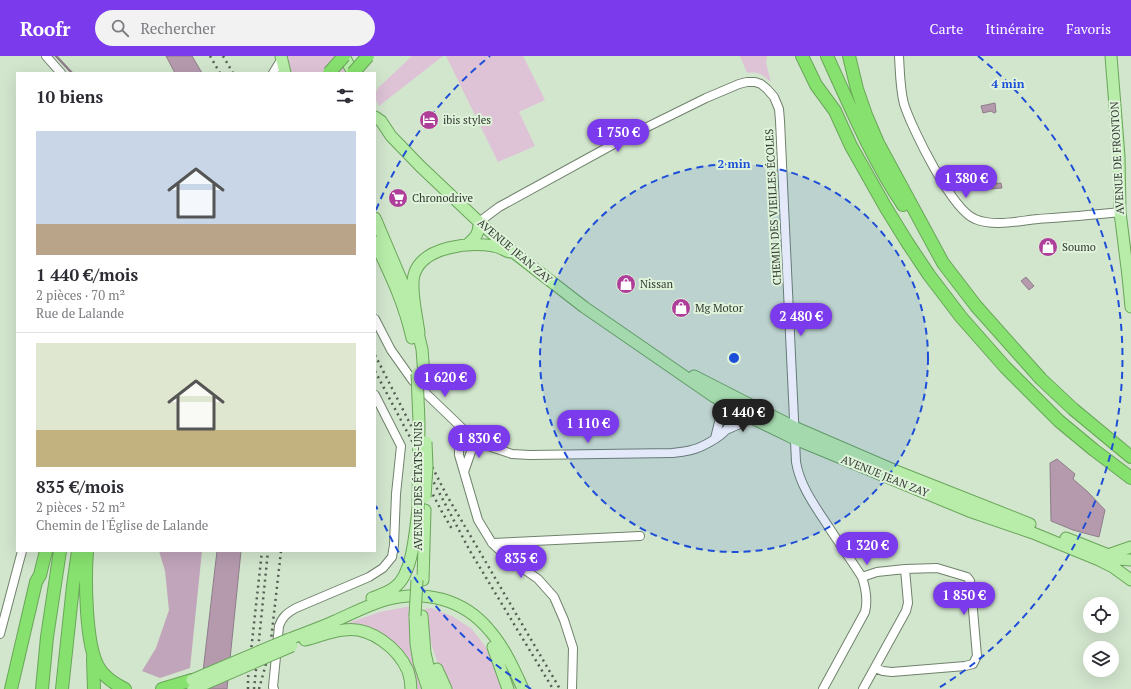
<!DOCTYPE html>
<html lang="fr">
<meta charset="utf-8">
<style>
body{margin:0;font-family:"PT Serif",serif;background:#f2f2f3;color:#2b2b33;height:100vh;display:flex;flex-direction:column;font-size:15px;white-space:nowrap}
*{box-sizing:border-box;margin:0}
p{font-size:13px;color:#7c7c81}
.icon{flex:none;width:22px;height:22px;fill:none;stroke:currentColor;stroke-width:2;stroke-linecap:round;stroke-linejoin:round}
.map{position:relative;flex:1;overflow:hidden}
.side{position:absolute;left:16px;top:16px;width:360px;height:480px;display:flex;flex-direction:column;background:#fff;border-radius:0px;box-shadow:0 4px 16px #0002}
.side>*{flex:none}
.fabs{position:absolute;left:1083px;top:541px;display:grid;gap:8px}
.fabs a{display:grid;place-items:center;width:36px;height:36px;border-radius:50%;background:#fff;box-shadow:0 4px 16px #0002;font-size:20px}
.price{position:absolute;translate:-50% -34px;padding:0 9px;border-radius:14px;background:#7c3aed;color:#fff;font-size:13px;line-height:26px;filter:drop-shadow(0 1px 2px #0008)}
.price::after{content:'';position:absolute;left:50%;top:24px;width:12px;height:9px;margin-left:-6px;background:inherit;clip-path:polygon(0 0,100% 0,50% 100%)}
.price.selected{background:#222;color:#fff}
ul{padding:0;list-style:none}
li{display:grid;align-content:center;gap:8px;height:212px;padding:0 20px}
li+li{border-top:1px solid #e1e1e2}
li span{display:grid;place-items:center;height:124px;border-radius:0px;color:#555}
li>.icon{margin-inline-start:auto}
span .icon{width:72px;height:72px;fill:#fffc;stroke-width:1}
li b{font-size:17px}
h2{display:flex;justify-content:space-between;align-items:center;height:48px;padding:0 20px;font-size:17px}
header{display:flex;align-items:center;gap:24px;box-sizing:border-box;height:56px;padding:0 20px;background:#7c3aed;color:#fff}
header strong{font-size:19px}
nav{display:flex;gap:22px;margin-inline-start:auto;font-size:14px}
.search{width:280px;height:36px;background:#f2f2f3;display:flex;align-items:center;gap:10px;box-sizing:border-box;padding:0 14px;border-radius:22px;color:#7c7c81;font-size:15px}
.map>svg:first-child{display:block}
.green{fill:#dec3d7}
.forest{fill:#c1a5ba}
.water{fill:#b59aae;stroke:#8d7d88}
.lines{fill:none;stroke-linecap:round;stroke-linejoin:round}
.stream{stroke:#8d7d88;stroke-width:2.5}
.minor-casing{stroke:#70826c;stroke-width:10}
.major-casing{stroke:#69a659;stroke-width:13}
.highway-casing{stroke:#69a659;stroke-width:14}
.minor{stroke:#fff;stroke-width:8}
.major{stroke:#b7eda9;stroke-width:11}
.highway{stroke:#87e16f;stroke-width:12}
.rail{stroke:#545e52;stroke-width:2.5;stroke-dasharray:2 4;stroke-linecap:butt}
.major-bridge-casing{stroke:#69a659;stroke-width:13;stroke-linecap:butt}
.highway-bridge-casing{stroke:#69a659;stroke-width:14;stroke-linecap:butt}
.major-bridge{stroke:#b7eda9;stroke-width:11}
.highway-bridge{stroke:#87e16f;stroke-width:12}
.ring{fill:none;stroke:#1d4ed8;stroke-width:2;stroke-dasharray:7 5}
.labels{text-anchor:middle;stroke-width:4;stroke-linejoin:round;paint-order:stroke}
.poi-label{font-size:11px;fill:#30382f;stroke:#dff3da;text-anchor:start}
.street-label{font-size:11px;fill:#30382f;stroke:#dff3da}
.centre{fill:#1d4ed8;stroke:#dff3da;stroke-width:2}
.ring-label{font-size:12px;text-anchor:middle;font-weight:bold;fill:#1d4ed8;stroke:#dff3da;stroke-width:4;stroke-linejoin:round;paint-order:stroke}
</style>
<header>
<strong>Roofr</strong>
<div class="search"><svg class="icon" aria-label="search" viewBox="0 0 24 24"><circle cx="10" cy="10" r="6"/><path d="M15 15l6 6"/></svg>Rechercher</div>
<nav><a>Carte</a><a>Itinéraire</a><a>Favoris</a></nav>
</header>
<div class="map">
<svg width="1131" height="633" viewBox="0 0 1131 633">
<rect width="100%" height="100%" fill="#d2e5cd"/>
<path class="green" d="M286,0H338L348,17H289Z
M412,0H443L379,50C375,43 374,39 378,32Z
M446,0H523L545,44L519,56L535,90L498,106Z
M740,0H767L766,7L771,26C762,19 759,15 747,17Z
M411,550L424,633H414L390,587L337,571L380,556Z
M432,552L452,560L472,573L493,601L505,633H450L438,608L429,581L425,553Z"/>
<path class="forest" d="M159,495H202L190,612L160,622L142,615L156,592L169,554L165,515Z"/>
<path class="water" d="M166,0H192L202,17H175Z
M995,47L996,56L994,57L991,55L983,57L981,50Z
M1001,127L1002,132L990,133L989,131L990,128Z
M1026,221L1034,230L1029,234L1021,225Z
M1057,403L1075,418L1073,423L1088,436L1105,454L1099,481L1073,474L1051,465L1050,407Z
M217,495H241L227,633H201Z"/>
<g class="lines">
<path class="stream" d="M56,0L72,17"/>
<g class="minor-casing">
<path id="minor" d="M46,0L61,17
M899,0C900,16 900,33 904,48C912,73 952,154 975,163C994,171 1018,165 1038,163C1065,161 1093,159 1120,156
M273,17L281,4
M479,166L499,151L623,83L706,42L739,28L747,26H755L761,28L767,33L774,41L779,53L780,65L796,406C800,430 815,450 828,470C839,487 851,504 862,521C866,533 868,544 865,556L823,633
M375,263L391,294L413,325L464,374L477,383L491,391L512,398L530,399L672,397C678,396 685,396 691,394C701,392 719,382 726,374C732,368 735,357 736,348
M464,374L459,383V399L478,464L492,487L508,502L538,523L554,541L564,564L573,592L572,633
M726,374L749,364H756
M715,382C718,372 721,350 730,345
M464,416L473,390L477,383
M492,487L640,480
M862,521L877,516L905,513L937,512L967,521L970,525L971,531L977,600L973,608L965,610L892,616L883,615L875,612
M0,578L22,495
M274,633L273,631L279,570C282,561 287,557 296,552L369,521L383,512L392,501L394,489L396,438L401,390L375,339
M863,633L906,555L908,547L905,513"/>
</g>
<g class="major-casing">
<path id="major" d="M281,0L285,17
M344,0L353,17
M1111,0L1119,100L1120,156L1128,220L1131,251
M375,61L381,65L391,80L420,110L479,166L517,199L584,251L713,340L756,364L795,383L969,455L1033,477L1099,504L1113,511L1131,524
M375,162L406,235L410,247
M375,186C390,218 404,246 412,282
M467,189C476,181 479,178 479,166
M416,269L422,293L424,320
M419,277C417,261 410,233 414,219C422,190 470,186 494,190C499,191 504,194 509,196
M694,320L794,371L896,415L1030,468
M1066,482L1119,503L1131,504
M1108,499L1131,491
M423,524L425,454
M372,542C380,539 389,536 395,531C413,518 415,475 418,454
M422,560L425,597L428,610L437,633
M415,561L416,588L419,606L428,633
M289,583C305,577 320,572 335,565C351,558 368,549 385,544C424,533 464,543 490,575C504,591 514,613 523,633
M305,584C318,581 331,575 344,574C370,570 398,592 408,615C410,621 411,627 411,633
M493,591L508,633
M437,613L446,633"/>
</g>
<g class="highway-casing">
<path id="highway" d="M802,0L816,29L835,55L851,90L886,152L907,186L929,219L961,261L1005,311L1059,365L1094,394L1131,422
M827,0C850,50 872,103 903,149
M849,0L857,33L866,59L878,87L943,207L976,250L1041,323L1073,353L1131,401
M87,495C85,521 85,590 99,612C105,622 115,628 125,633
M93,602L94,633
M11,633L36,526L40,519L46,495
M42,633L47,581L60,495
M62,633L73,530L78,495
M162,633L192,624"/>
</g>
<use href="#minor" class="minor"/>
<use href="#major" class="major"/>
<use href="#highway" class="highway"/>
<path class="rail" d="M210,0L220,17
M223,0L233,17
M375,299L446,438L560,633
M375,315L470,495L553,633
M419,412L442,456L452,473
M248,633V622L262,495
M254,633L268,495
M259,633L270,593L281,495"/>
<g class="major-bridge-casing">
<path id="major-bridge" d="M417,318L419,366L418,454
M425,441L427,410L426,386
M415,560L417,524
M192,624L289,583
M193,633L292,590"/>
</g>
<g class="highway-bridge-casing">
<path id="highway-bridge" d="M329,17L344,0
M353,17L368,0"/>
</g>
<use href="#major-bridge" class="major-bridge"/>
<use href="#highway-bridge" class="highway-bridge"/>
</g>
<circle cx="734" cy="302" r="194" fill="#1d4ed8" fill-opacity=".12"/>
<g class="ring">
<circle cx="734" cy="302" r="194"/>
<path d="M531 633A388 388 0 0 1 376 450M376 154A388 388 0 0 1 490 0M978 0A388 388 0 0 1 937 633"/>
</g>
<defs>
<g id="hotel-disc" transform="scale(1)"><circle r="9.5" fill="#ae3e9a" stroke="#dff3da"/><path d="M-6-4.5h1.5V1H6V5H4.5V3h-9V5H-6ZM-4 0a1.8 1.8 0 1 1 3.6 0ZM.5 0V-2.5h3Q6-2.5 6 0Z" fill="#fff"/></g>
<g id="supermarket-disc" transform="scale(1)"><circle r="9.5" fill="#ae3e9a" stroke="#dff3da"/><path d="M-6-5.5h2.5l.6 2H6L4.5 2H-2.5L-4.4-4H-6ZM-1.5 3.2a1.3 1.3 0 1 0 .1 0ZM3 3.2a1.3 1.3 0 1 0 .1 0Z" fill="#fff"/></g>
<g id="shop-disc" transform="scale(1)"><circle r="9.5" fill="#ae3e9a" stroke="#dff3da"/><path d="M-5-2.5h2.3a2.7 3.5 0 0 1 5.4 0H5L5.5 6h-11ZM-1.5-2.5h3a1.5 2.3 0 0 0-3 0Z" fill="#fff"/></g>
</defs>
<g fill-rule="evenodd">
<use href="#hotel-disc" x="429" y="64"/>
<use href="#supermarket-disc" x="398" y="142"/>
<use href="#shop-disc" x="1048" y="191"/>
<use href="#shop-disc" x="626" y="228"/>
<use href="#shop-disc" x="681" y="252"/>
</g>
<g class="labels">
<g class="poi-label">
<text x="443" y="68">ibis styles</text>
<text x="412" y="146">Chronodrive</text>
<text x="1062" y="195">Soumo</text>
<text x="640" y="232">Nissan</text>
<text x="695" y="256">Mg Motor</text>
</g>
<g class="street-label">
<text transform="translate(1117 102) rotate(-93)" y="4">AVENUE DE FRONTON</text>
<text transform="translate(773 151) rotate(-93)" y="4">CHEMIN DES VIEILLES ÉCOLES</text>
<text transform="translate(515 195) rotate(40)" y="4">AVENUE JEAN ZAY</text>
<text transform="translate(885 420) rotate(22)" y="4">AVENUE JEAN ZAY</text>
<text transform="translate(418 430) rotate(-90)" y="4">AVENUE DES ÉTATS-UNIS</text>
</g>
</g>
<circle cx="734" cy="302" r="6" class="centre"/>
<g class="ring-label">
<text x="1008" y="32">4 min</text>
<text x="734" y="112">2 min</text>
</g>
</svg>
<div class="fabs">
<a><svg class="icon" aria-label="locate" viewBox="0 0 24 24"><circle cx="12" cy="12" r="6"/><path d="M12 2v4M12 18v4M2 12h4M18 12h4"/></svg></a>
<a><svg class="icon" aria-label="layers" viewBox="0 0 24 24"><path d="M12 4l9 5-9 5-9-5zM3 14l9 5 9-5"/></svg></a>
</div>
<b class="price" style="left:618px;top:97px">1 750 €</b>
<b class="price" style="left:966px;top:143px">1 380 €</b>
<b class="price" style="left:801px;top:281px">2 480 €</b>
<b class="price" style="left:445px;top:342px">1 620 €</b>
<b class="price selected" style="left:743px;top:377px">1 440 €</b>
<b class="price" style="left:588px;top:388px">1 110 €</b>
<b class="price" style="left:479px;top:403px">1 830 €</b>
<b class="price" style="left:867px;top:510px">1 320 €</b>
<b class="price" style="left:521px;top:523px">835 €</b>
<b class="price" style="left:964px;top:560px">1 850 €</b>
<section class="side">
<h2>10 biens<svg class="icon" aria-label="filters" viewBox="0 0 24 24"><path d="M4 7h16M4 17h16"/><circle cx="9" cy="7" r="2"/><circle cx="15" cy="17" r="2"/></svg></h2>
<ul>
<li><span style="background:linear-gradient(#c9d6e8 75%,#b9a48a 0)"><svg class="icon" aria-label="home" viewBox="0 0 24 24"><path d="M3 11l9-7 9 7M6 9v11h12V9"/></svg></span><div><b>1 440 €/mois</b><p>2 pièces · 70 m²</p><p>Rue de Lalande</p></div></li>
<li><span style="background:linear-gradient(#dfe7d0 70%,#c2b280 0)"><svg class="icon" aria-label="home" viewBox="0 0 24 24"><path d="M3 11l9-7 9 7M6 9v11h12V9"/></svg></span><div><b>835 €/mois</b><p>2 pièces · 52 m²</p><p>Chemin de l'Église de Lalande</p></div></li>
</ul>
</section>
</div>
